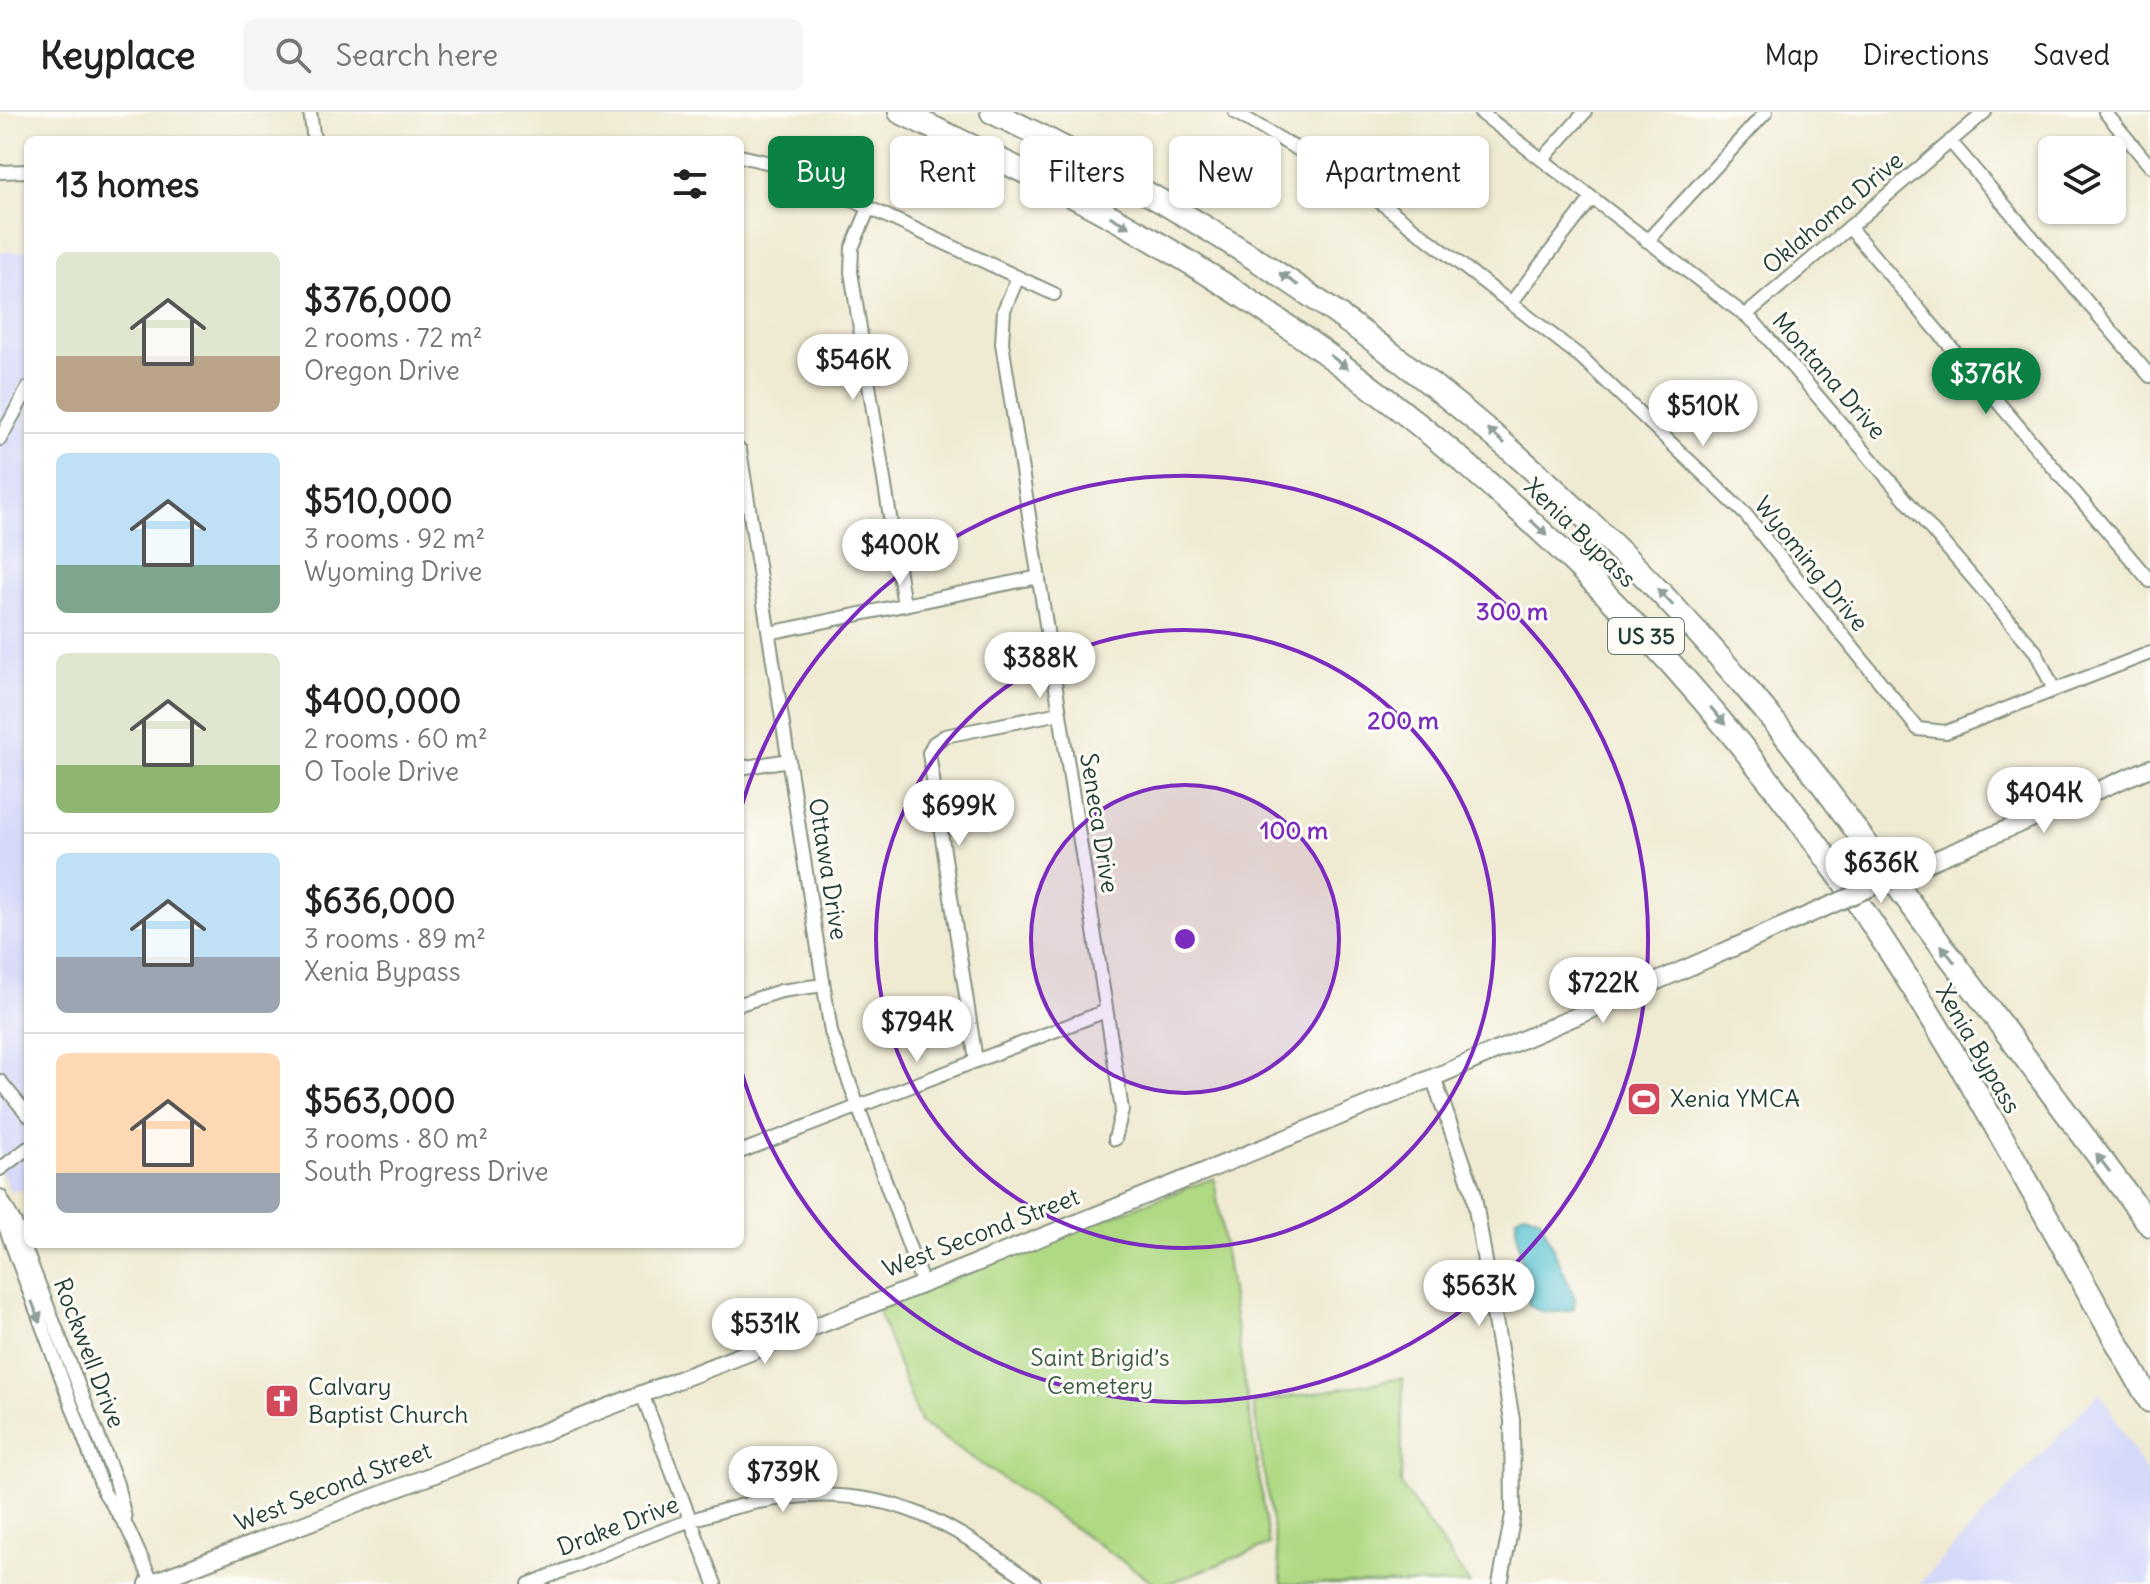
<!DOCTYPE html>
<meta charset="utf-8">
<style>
body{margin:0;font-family:Delius,sans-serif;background:#f6f6f6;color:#222;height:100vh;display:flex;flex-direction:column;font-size:30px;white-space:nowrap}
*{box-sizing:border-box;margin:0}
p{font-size:26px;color:#767676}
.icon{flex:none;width:44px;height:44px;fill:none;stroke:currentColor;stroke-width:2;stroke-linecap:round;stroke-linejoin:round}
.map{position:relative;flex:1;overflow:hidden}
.panel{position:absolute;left:24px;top:24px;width:720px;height:1112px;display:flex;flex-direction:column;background:#fff;border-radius:12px;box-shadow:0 2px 6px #0004}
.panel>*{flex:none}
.top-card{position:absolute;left:768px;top:24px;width:760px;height:72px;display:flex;gap:16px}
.fabs{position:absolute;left:2038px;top:24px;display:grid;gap:16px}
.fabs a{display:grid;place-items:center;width:88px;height:88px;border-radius:12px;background:#fff;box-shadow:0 2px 6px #0004;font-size:40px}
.price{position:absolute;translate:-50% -68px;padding:0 18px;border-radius:28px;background:#fff;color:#222;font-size:26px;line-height:52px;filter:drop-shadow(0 2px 4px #0008)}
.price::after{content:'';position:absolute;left:50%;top:48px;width:24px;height:18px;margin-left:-12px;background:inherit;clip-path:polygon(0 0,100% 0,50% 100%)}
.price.selected{background:#0b8043;color:#fff}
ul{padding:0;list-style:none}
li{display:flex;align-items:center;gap:24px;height:200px;padding:0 32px}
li+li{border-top:2px solid #e0e0e0}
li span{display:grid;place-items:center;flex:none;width:224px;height:160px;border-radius:12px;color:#555}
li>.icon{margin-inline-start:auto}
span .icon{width:96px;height:96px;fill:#fffc;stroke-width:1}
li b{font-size:34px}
h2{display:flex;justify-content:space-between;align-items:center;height:96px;padding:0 32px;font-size:34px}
.pill{padding:0 28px;border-radius:12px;background:#fff;box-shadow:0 2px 6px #0004;font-size:28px;line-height:72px}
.pill.selected{background:#0b8043;color:#fff}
header{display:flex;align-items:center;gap:48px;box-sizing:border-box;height:112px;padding:0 40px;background:#fff;border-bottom:2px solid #e0e0e0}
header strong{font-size:38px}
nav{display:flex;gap:44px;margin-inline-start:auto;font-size:28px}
.search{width:560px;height:72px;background:#f6f6f6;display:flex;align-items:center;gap:20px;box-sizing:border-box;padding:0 28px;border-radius:12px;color:#767676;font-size:30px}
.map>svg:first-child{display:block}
.built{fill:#d4d8f9}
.green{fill:#b0d983;stroke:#688b5c;stroke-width:2}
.water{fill:#57c2d2;stroke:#3b8083;stroke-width:2}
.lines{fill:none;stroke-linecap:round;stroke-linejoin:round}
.minor-casing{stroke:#879482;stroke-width:16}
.tertiary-casing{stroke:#879482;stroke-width:18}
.secondary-casing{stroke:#879482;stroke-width:20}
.motorway-casing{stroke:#879482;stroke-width:26}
.minor{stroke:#fff;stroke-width:12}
.tertiary{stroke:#fff;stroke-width:14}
.secondary{stroke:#fff;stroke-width:16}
.motorway{stroke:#fff;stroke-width:22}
.secondary-bridge-casing{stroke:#879482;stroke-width:20;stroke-linecap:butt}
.secondary-bridge{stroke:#fff;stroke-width:16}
.oneway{fill:#8f9e9a}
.ring{fill:none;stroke:#7b2cbf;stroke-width:4}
.labels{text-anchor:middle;stroke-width:6;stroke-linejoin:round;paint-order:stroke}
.shield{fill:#fdfcf7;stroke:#62766e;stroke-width:2}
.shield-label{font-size:22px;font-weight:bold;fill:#1f3d34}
.street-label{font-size:24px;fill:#1f3d34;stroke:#fdfcf7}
.poi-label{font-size:24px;fill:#1f3d34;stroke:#fdfcf7;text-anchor:start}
.park-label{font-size:24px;fill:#3c5c44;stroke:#fdfcf7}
.centre{fill:#7b2cbf;stroke:#fdfcf7;stroke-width:4}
.ring-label{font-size:24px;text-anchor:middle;font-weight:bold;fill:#7b2cbf;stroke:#fdfcf7;stroke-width:6;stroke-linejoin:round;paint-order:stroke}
</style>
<header>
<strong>Keyplace</strong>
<div class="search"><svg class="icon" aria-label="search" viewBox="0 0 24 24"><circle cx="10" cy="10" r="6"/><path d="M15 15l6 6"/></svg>Search here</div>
<nav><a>Map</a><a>Directions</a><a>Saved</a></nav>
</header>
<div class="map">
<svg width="2150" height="1472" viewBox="0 0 2150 1472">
<rect width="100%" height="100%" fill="#fdfcf7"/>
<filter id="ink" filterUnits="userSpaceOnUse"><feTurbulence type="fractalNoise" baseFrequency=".0125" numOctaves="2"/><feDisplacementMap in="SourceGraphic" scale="16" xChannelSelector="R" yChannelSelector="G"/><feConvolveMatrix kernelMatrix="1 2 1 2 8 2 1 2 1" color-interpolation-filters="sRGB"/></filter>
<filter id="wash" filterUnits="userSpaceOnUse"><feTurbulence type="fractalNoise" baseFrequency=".006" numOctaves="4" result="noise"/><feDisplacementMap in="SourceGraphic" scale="32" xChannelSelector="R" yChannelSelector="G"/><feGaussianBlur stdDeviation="1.8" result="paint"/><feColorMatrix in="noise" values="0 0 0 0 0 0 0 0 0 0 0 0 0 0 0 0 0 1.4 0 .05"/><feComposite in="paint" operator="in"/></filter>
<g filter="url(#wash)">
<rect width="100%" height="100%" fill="#efead1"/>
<path class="built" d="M28,139V1077L10,1079L0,1056V140Z
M2100,1279L2150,1369V1472H1919Z"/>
<path class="green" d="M1214,1066L1269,1433L1167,1472H1156L920,1310L878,1198L1051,1127Z
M1403,1266L1401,1373L1470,1472H1282L1253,1291Z"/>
<path class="water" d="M1525,1100L1540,1106L1575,1186L1574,1196C1561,1202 1542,1202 1529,1194L1516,1115V1105Z"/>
</g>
<g filter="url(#ink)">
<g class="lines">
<g class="minor-casing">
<path id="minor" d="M310,0L314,28
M1235,0L1359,74L1582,246L1746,403L1918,617L1946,620L2150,541
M1480,0L1755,211L2036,540L2054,578
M2105,0L2150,54
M1950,29L2150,264
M740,44L775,52L1054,182
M1542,48L1585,0
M0,60L28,59
M869,96L852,136L851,160L904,493
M1849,115L2150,469
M1647,129L1766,0
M1018,165L1004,198L1002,231L1122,998L1115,1027
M1511,191L1592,86
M1746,203L1985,0
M0,327L28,276
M740,338L831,920L922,1170
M769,521L1039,465
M740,656L789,648
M740,892L781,879L823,873
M976,949L929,641L934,631L945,624L1060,601
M0,969L28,1003
M740,1040L1106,899
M0,1057L28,1036
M0,1084L15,1111L117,1372L125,1406
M0,1101L104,1380L128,1417L153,1472
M642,1282L715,1472
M529,1472C652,1426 786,1347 920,1402C962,1419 998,1447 1035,1472"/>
</g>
<g class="tertiary-casing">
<path id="tertiary" d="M1433,965L1473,1079L1512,1308L1513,1403L1500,1472"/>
</g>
<g class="secondary-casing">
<path id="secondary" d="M1923,753L2150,656
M148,1472C577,1308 1007,1143 1432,966C1563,911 1693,853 1824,796"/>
</g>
<g class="motorway-casing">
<path id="motorway" d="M900,0C994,45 1090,89 1179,144C1427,295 1642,492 1813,727C1942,903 2042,1100 2150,1289
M992,0C1282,139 1539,331 1747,577C1802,641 1850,711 1901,779C1984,890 2067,1002 2150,1113"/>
</g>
<use href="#minor" class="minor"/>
<use href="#tertiary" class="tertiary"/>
<use href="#secondary" class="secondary"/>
<use href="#motorway" class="motorway"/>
<g class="secondary-bridge-casing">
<path id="secondary-bridge" d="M1824,796L1923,753"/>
</g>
<use href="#secondary-bridge" class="secondary-bridge"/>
</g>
<defs><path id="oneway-solid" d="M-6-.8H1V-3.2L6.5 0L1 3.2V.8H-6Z" transform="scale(2)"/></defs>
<g class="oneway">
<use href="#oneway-solid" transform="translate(1120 110) rotate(29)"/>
<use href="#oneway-solid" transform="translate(1289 167) rotate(-146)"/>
<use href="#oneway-solid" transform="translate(1339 250) rotate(37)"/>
<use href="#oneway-solid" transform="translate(1496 324) rotate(-139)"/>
<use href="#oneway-solid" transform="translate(1539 416) rotate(43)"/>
<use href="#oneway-solid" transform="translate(1665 485) rotate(-133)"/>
<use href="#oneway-solid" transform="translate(1718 604) rotate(50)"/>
<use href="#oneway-solid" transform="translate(1948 842) rotate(-127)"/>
<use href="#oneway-solid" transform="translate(2103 1051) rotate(-127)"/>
<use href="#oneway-solid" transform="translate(36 1200) rotate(69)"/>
</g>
</g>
<circle cx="1185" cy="827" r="154" fill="#7b2cbf" fill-opacity=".12"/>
<g class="ring">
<circle cx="1185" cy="827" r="154"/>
<circle cx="1185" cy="827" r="309"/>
<path d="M741 696A463 463 0 1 1 741 958"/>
</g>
<defs>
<g id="stadium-square" transform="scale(1.8)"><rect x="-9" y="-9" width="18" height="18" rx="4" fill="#d1495b" stroke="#fdfcf7"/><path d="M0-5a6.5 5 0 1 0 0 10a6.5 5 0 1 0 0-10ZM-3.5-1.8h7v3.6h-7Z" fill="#fff"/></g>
<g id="church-square" transform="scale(1.8)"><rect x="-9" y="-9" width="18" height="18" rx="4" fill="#d1495b" stroke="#fdfcf7"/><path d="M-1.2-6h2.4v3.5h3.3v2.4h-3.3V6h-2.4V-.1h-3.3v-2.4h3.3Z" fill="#fff"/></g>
</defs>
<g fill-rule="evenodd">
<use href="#stadium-square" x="1644" y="987"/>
<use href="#church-square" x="282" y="1289"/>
</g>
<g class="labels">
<rect class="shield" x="1608" y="506" width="76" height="36" rx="6"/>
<g class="shield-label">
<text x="1646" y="532">US 35</text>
</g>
<g class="street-label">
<text transform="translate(1833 101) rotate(-40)" y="8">Oklahoma Drive</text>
<text transform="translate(1829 264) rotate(49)" y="8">Montana Drive</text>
<text transform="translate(1580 421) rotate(44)" y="8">Xenia Bypass</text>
<text transform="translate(1811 452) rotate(51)" y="8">Wyoming Drive</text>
<text transform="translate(1099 711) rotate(81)" y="8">Seneca Drive</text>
<text transform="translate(828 757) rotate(81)" y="8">Ottawa Drive</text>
<text transform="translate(1978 937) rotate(60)" y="8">Xenia Bypass</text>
<text transform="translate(981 1121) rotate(-21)" y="8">West Second Street</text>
<text transform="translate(89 1241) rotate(69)" y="8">Rockwell Drive</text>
<text transform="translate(333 1375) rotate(-21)" y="8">West Second Street</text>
<text transform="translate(618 1414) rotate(-21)" y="8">Drake Drive</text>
</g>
<g class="poi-label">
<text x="1670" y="995">Xenia YMCA</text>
<text x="308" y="1283">Calvary<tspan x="308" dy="28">Baptist Church</tspan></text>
</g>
<g class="park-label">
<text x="1100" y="1254">Saint Brigid’s<tspan x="1100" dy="28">Cemetery</tspan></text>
</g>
</g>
<circle cx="1185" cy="827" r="12" class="centre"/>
<g class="ring-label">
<text x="1512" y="508">300 m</text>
<text x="1403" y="617">200 m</text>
<text x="1294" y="727">100 m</text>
</g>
</svg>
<div class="fabs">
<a><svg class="icon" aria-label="layers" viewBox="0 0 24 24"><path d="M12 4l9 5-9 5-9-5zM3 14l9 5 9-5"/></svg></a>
</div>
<b class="price" style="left:853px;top:290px">$546K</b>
<b class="price selected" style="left:1986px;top:304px">$376K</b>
<b class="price" style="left:1703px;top:336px">$510K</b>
<b class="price" style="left:900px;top:475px">$400K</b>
<b class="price" style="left:1040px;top:588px">$388K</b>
<b class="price" style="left:2044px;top:723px">$404K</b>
<b class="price" style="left:959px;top:736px">$699K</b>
<b class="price" style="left:1881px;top:793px">$636K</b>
<b class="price" style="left:1603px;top:913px">$722K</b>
<b class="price" style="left:917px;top:952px">$794K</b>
<b class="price" style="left:1479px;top:1216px">$563K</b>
<b class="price" style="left:765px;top:1254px">$531K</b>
<b class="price" style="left:783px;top:1402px">$739K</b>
<div class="top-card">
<a class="pill selected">Buy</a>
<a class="pill">Rent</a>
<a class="pill">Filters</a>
<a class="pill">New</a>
<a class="pill">Apartment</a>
</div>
<section class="panel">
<h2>13 homes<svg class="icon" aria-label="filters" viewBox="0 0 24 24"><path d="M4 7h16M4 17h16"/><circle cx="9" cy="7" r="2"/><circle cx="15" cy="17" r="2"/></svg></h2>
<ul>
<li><span style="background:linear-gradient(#dfe7d0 65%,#b9a48a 0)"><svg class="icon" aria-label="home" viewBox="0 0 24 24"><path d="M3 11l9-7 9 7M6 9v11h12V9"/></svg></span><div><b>$376,000</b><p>2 rooms · 72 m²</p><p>Oregon Drive</p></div></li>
<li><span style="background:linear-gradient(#bfe0f5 70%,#7fa58c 0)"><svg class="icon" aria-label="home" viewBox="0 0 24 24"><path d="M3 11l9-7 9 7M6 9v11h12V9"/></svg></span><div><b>$510,000</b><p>3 rooms · 92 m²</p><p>Wyoming Drive</p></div></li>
<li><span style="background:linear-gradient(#dfe7d0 70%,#8fb573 0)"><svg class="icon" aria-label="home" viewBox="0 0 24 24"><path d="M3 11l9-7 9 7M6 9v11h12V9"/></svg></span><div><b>$400,000</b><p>2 rooms · 60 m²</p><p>O Toole Drive</p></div></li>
<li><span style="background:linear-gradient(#bfe0f5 65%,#9aa5b1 0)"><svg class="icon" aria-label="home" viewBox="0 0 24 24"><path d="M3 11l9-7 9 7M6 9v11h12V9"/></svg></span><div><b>$636,000</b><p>3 rooms · 89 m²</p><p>Xenia Bypass</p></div></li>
<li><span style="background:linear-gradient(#ffd9b3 75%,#9aa5b1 0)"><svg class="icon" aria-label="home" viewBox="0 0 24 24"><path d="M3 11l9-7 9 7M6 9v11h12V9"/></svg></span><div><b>$563,000</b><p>3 rooms · 80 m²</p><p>South Progress Drive</p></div></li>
</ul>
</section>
</div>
